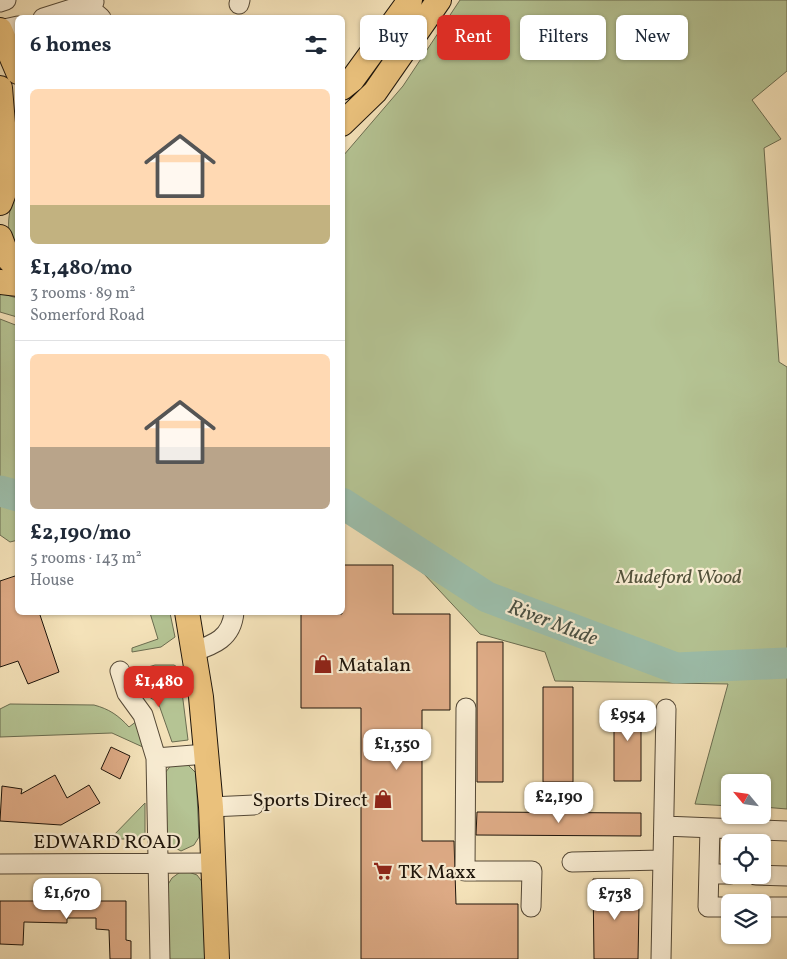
<!DOCTYPE html>
<meta charset="utf-8">
<style>
body{margin:0;font-family:Vollkorn,serif;background:#f6f6f7;color:#1f2937;height:100vh;display:flex;flex-direction:column;font-size:19px;white-space:nowrap}
*{box-sizing:border-box;margin:0}
p{font-size:16px;color:#747a83}
.icon{flex:none;width:28px;height:28px;fill:none;stroke:currentColor;stroke-width:2;stroke-linecap:round;stroke-linejoin:round}
.map{position:relative;flex:1;overflow:hidden}
.panel{position:absolute;left:15px;top:15px;width:330px;height:600px;display:flex;flex-direction:column;background:#fff;border-radius:8px;box-shadow:0 1px 4px #0004}
.panel>*{flex:none}
.hud{position:absolute;left:360px;top:15px;width:351px;height:45px;display:flex;gap:10px}
.needle{width:32px;rotate:299deg}
.buttons{position:absolute;left:721px;top:774px;display:grid;gap:10px}
.buttons a{display:grid;place-items:center;width:50px;height:50px;border-radius:8px;background:#fff;box-shadow:0 1px 4px #0004;font-size:25px}
.price{position:absolute;translate:-50% -42px;padding:0 11px;border-radius:10px;background:#fff;color:#222;font-size:16px;line-height:32px;filter:drop-shadow(0 1px 2px #0008)}
.price::after{content:'';position:absolute;left:50%;top:30px;width:15px;height:11px;margin-left:-8px;background:inherit;clip-path:polygon(0 0,100% 0,50% 100%)}
.price.on{background:#d93025;color:#fff}
ul{padding:0;list-style:none}
li{display:grid;align-content:center;gap:10px;height:265px;padding:0 15px}
li+li{border-top:1px solid #e0e1e3}
li span{display:grid;place-items:center;height:155px;border-radius:8px;color:#555}
li>.icon{margin-inline-start:auto}
span .icon{width:90px;height:90px;fill:#fffc;stroke-width:1}
li b{font-size:21px}
h2{display:flex;justify-content:space-between;align-items:center;height:60px;padding:0 15px;font-size:21px}
.pill{padding:0 18px;border-radius:8px;background:#fff;box-shadow:0 1px 4px #0004;font-size:18px;line-height:45px}
.pill.on{background:#d93025;color:#fff}
.map>svg:first-child{display:block}
.green{fill:#b5c494;stroke:#6a6c50}
.lines{fill:none;stroke-linecap:round;stroke-linejoin:round}
.river{stroke:#9cbeab;stroke-width:31}
.building{fill:#deab86;stroke:#1e150b}
.minor-casing{stroke:#544836;stroke-width:21}
.major-casing{stroke:#1e150b;stroke-width:26}
.minor{stroke:#f8ecd2;stroke-width:19}
.major{stroke:#eac17c;stroke-width:24}
.labels{text-anchor:middle;stroke-width:4.5;stroke-linejoin:round;paint-order:stroke}
.park-label{font-size:20px;font-style:italic;fill:#53523b;stroke:#f8ecd2}
.poi-label{font-size:20px;fill:#1e150b;stroke:#f8ecd2;text-anchor:start}
.street-label{font-size:20px;fill:#1e150b;stroke:#f8ecd2}
.water-label{font-size:21px;font-style:italic;fill:#4a5043;stroke:#f8ecd2}
</style>
<div class="map">
<svg width="787" height="959" viewBox="0 0 787 959">
<rect width="100%" height="100%" fill="#f4e2b9"/>
<filter id="stains"><feTurbulence type="fractalNoise" baseFrequency=".004" numOctaves="4"/><feColorMatrix values="0 0 0 0 .2 0 0 0 0 .09 0 0 0 0 .02 0 0 0 .5 -.17"/></filter>
<radialGradient id="worn" r=".72"><stop offset=".6" stop-color="#630" stop-opacity="0"/><stop offset="1" stop-color="#630" stop-opacity=".3"/></radialGradient>
<path class="green" d="M460,0H787V71L752,100L781,139L764,148L779,362L787,367V809L763,807L762,782H730V806L695,804L728,684L555,681L545,652L480,634L424,574L343,511V156L403,86Z
M17,188V252C3,232 9,208 17,188Z
M0,293L17,298V317L0,312Z
M0,319L18,326V496H13L17,509L18,540L10,542L0,535Z
M150,613H170L175,637L161,647L132,652V648L158,639Z
M155,665H174L179,668L188,740L172,742L158,702C141,694 142,688 138,670Z
M10,704L94,705C109,709 118,715 129,727L137,721L145,748L112,733L0,737V709Z
M185,762L196,773L199,837L194,845L181,851L166,843L165,773L172,764Z
M145,803V839H110Z
M183,870L197,875L203,883L206,959H168L167,886L172,878Z"/>
<g class="lines">
<path class="river" d="M0,491L18,496
M342,503L487,597L676,668L787,663"/>
</g>
<path class="building" d="M342,565H393V614H450V710H422V841H454L456,904H518V959H361V708H301V614H342Z
M18,575V612H39L59,672L28,684L18,661L0,667V581Z
M477,642H503V782H477Z
M543,687H573V782H543Z
M614,702H641V781H614Z
M111,747L130,756L120,779L101,769Z
M55,775L67,798L89,785L100,803L61,825L0,821L2,786L22,789L21,794Z
M477,812L641,813V836L476,835Z
M593,879H630L629,906H639L638,959H594Z
M0,901H126V940L131,941V959H110L109,930L96,929V918H67V923L24,922L23,945L0,944Z"/>
<g class="lines">
<g class="minor-casing">
<path id="minor" d="M0,2L6,0
M239,4L240,0
M43,18L94,2
M75,18L93,11L101,18
M0,30L18,26
M192,652C214,645 232,638 234,612
M120,671L127,693L143,715L156,758L160,959
M466,708L465,871H532L531,907
M156,758L206,754
M211,807L254,805
M664,826L787,831
M710,828L708,907H730
M572,862L662,860
M0,864L213,863
M709,874H730
M756,875L787,876
M762,907H787
M661,959L666,709"/>
</g>
<g class="major-casing">
<path id="major" d="M0,30L18,72
M0,88L8,182
M342,88L352,80L410,0
M342,124L375,92L439,0
M0,203L8,182L18,171
M0,237L8,258L18,269
M0,282L18,284
M187,612L201,697L211,807L217,959"/>
</g>
<use href="#minor" class="minor"/>
<use href="#major" class="major"/>
</g>
<defs>
<g id="shop-bare" transform="scale(1.5)"><path d="M-5-2.5h2.3a2.7 3.5 0 0 1 5.4 0H5L5.5 6h-11ZM-1.5-2.5h3a1.5 2.3 0 0 0-3 0Z" fill="#8f2418" stroke="#f8ecd2" stroke-width="2.5" paint-order="stroke"/></g>
<g id="supermarket-bare" transform="scale(1.5)"><path d="M-6-5.5h2.5l.6 2H6L4.5 2H-2.5L-4.4-4H-6ZM-1.5 3.2a1.3 1.3 0 1 0 .1 0ZM3 3.2a1.3 1.3 0 1 0 .1 0Z" fill="#8f2418" stroke="#f8ecd2" stroke-width="2.5" paint-order="stroke"/></g>
</defs>
<g fill-rule="evenodd">
<use href="#shop-bare" x="323" y="664"/>
<use href="#shop-bare" x="383" y="799"/>
<use href="#supermarket-bare" x="383" y="871"/>
</g>
<g class="labels">
<g class="park-label">
<text x="679" y="583">Mudeford Wood</text>
</g>
<g class="poi-label">
<text x="338" y="671">Matalan</text>
<text x="368" y="806" text-anchor="end">Sports Direct</text>
<text x="398" y="878">TK Maxx</text>
</g>
<g class="street-label">
<text x="107" y="848">EDWARD ROAD</text>
</g>
<g class="water-label">
<text transform="translate(553 622) rotate(21)" y="7">River Mude</text>
</g>
</g>
<rect width="100%" height="100%" filter="url(#stains)"/>
<rect width="100%" height="100%" fill="url(#worn)"/>
</svg>
<div class="buttons">
<a><svg class="needle" viewBox="-14 -14 28 28"><path d="M0-13l5 13h-10z" fill="#e53935"/><path d="M0 13l5-13h-10z" fill="#747a83"/></svg></a>
<a><svg class="icon" aria-label="locate" viewBox="0 0 24 24"><circle cx="12" cy="12" r="6"/><path d="M12 2v4M12 18v4M2 12h4M18 12h4"/></svg></a>
<a><svg class="icon" aria-label="layers" viewBox="0 0 24 24"><path d="M12 4l9 5-9 5-9-5zM3 14l9 5 9-5"/></svg></a>
</div>
<b class="price on" style="left:159px;top:708px">£1,480</b>
<b class="price" style="left:628px;top:742px">£954</b>
<b class="price" style="left:397px;top:771px">£1,350</b>
<b class="price" style="left:559px;top:824px">£2,190</b>
<b class="price" style="left:67px;top:920px">£1,670</b>
<b class="price" style="left:615px;top:921px">£738</b>
<div class="hud">
<a class="pill">Buy</a>
<a class="pill on">Rent</a>
<a class="pill">Filters</a>
<a class="pill">New</a>
</div>
<section class="panel">
<h2>6 homes<svg class="icon" aria-label="filters" viewBox="0 0 24 24"><path d="M4 7h16M4 17h16"/><circle cx="9" cy="7" r="2"/><circle cx="15" cy="17" r="2"/></svg></h2>
<ul>
<li><span style="background:linear-gradient(#ffd9b3 75%,#c2b280 0)"><svg class="icon" aria-label="home" viewBox="0 0 24 24"><path d="M3 11l9-7 9 7M6 9v11h12V9"/></svg></span><div><b>£1,480/mo</b><p>3 rooms · 89 m²</p><p>Somerford Road</p></div></li>
<li><span style="background:linear-gradient(#ffd9b3 60%,#b9a48a 0)"><svg class="icon" aria-label="home" viewBox="0 0 24 24"><path d="M3 11l9-7 9 7M6 9v11h12V9"/></svg></span><div><b>£2,190/mo</b><p>5 rooms · 143 m²</p><p>House</p></div></li>
</ul>
</section>
</div>
